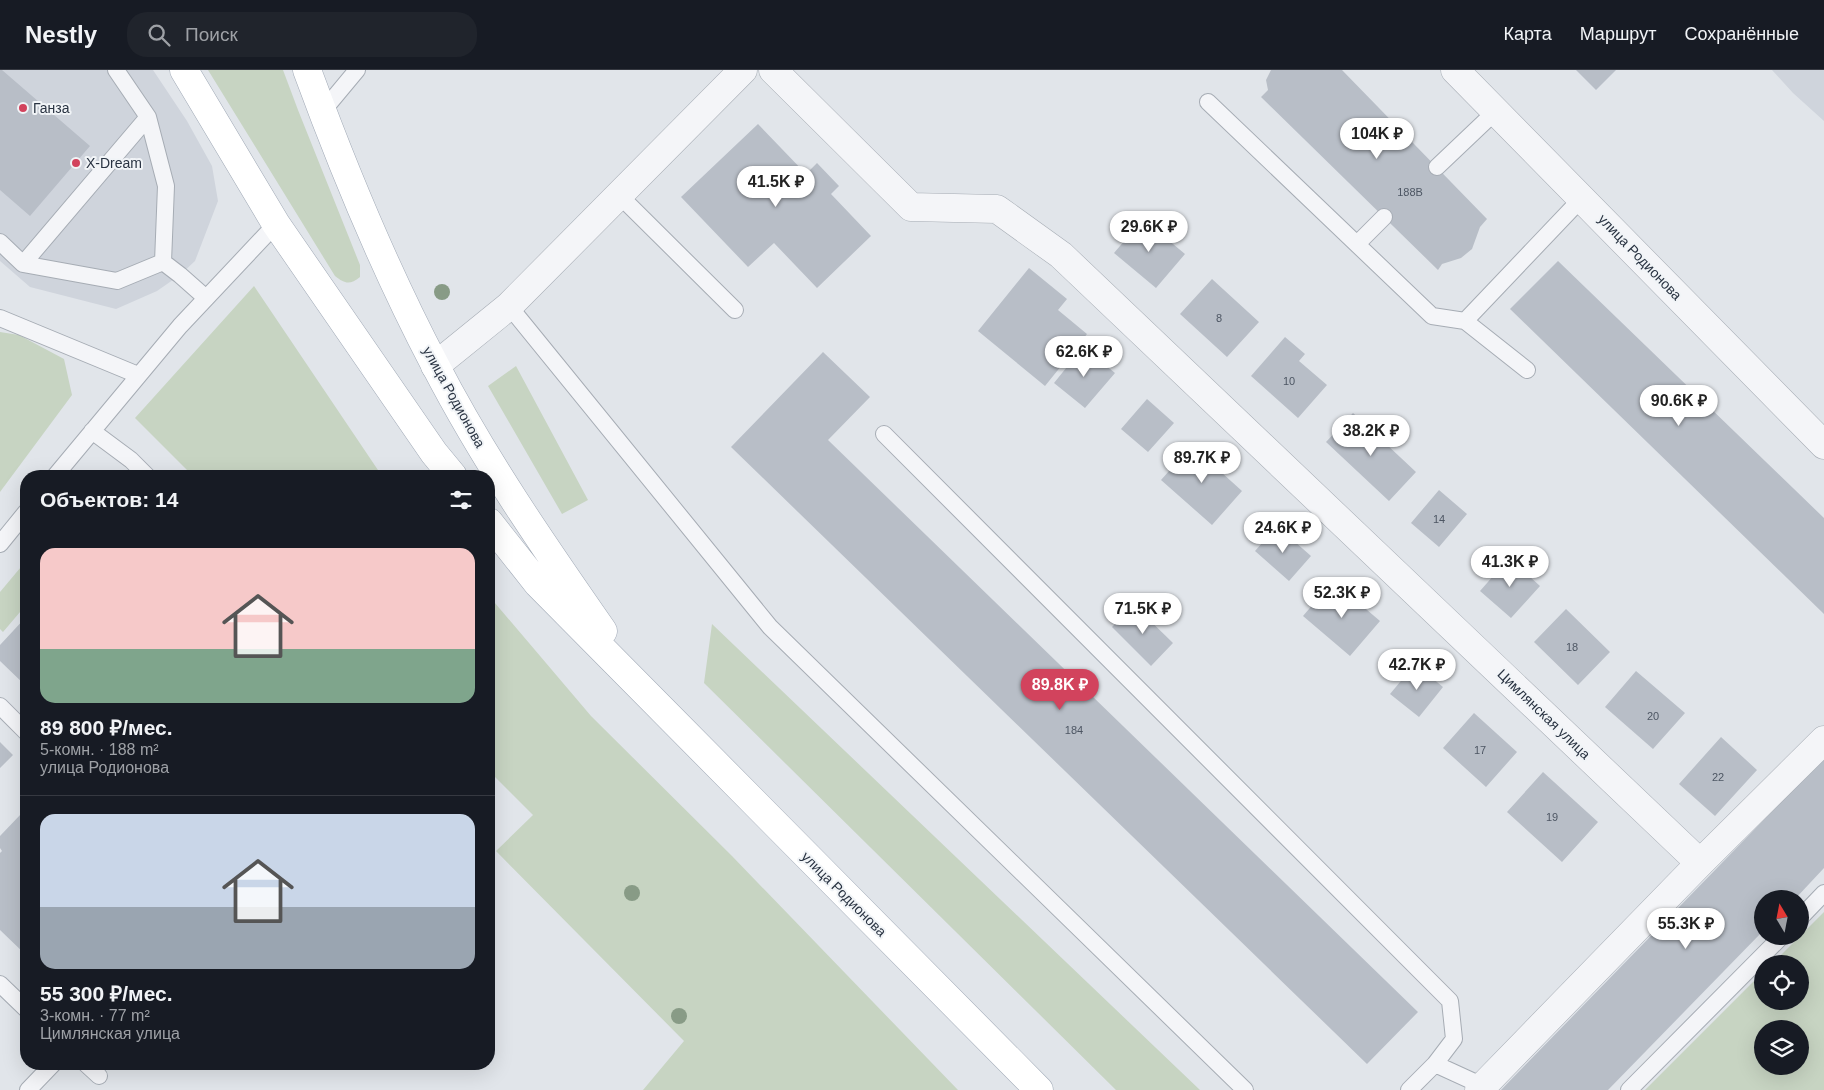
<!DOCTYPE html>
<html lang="ru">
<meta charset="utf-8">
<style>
body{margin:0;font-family:Arial,sans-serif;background:#20242c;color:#f1f3f6;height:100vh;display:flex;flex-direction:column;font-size:19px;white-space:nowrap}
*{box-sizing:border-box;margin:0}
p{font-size:16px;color:#9ea1a6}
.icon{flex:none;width:28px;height:28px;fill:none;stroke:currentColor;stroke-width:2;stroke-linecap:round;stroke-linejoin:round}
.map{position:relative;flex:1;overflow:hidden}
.sheet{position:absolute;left:20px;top:400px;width:475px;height:600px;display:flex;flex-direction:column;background:#171b24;border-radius:20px;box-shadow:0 5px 20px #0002}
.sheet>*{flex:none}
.needle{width:32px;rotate:350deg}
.controls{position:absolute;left:1754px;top:820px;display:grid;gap:10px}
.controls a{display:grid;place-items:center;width:55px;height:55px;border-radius:50%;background:#171b24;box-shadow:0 5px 20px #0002;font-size:25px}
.price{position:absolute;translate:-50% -42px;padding:0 11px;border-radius:18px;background:#fff;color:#222;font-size:16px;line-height:32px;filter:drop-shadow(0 1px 2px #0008)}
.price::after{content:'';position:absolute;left:50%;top:30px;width:15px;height:11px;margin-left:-8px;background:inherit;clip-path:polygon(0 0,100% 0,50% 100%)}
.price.on{background:#d2435d;color:#fff}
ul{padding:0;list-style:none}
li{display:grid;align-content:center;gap:10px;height:265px;padding:0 20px}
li+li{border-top:1px solid #363941}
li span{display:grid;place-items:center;height:155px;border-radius:15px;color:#555}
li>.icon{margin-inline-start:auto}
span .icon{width:90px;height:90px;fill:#fffc;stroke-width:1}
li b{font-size:21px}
h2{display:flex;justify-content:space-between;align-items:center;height:60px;padding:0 20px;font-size:21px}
header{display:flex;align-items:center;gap:30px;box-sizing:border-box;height:70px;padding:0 25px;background:#171b24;border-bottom:1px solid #363941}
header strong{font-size:24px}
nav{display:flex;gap:28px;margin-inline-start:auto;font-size:18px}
.search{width:350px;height:45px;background:#20242c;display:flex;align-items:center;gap:12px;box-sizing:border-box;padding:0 18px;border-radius:20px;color:#9ea1a6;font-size:19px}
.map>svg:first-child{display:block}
.built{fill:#cfd4dc}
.green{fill:#c7d4c2;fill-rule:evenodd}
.building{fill:#b8bec7}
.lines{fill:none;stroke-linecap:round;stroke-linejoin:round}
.service-casing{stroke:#a6acb4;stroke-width:18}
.minor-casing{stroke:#a6acb4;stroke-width:29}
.primary-casing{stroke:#a0a9b6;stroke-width:29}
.service{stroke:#f4f5f8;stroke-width:16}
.minor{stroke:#f4f5f8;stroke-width:28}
.primary{stroke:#fff;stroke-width:28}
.tree{fill:#889b86}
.poi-dot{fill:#d2435d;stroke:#f1f4f7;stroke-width:2}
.labels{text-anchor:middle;stroke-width:4;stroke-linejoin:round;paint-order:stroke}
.number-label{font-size:11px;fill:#4d5663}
.poi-label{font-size:14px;fill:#293342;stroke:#f1f4f7;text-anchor:start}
.street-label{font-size:14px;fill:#293342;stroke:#f1f4f7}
</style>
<header>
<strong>Nestly</strong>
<div class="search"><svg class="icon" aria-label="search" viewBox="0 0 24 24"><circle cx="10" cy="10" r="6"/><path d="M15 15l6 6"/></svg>Поиск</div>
<nav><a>Карта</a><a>Маршрут</a><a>Сохранённые</a></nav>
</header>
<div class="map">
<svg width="1824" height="1020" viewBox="0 0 1824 1020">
<rect width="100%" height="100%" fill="#e1e5ea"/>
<path class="built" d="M0,0H153L187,51L212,96L218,131L195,191L180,205L157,221L116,239L30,217L0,191Z
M1772,0H1824V51L1793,23Z"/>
<path class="green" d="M208,0H283L298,40L360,195V207C350,215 345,214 335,206Z
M254,216L382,406H193L135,348Z
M0,262L19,265L64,289L72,325L0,422Z
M516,296L588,430L562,444L488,316Z
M26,491V535L3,562L0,559V522Z
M489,526L591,646L732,786L958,1020H643L684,971L496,781L533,745L489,701Z
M712,554L1200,1020H1116L704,613Z
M1824,842V1020H1645L1762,903V931H1800V894H1772ZM1762,959H1800V996H1762Z"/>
<path class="building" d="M0,0H2L90,76L30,146L0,120Z
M1271,0H1342L1487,149L1480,157L1472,179L1461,188L1442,194L1438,200L1261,27L1268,20L1266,10Z
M1576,0H1616L1596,20Z
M758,54L806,104L817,93L839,116L831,124L871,166L817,218L774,173L748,197L681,127Z
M1143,149L1185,184L1156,218L1114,183Z
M1558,191L1824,448V544L1510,239Z
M1029,198L1067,229L1058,240L1087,264L1045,316L978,261Z
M1212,209L1259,252L1227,287L1180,244Z
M1285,267L1305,284L1299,291L1327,315L1298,348L1251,306Z
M1083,277L1115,303L1085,338L1054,313Z
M823,282L870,327L828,370L1418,942L1367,994L731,377Z
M1147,329L1174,353L1148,382L1121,359Z
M1353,343L1416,402L1389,431L1326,372Z
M1194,373L1224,399L1221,402L1242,421L1212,455L1161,410Z
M1439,420L1467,444L1439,477L1411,453Z
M1277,456L1311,486L1289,511L1255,481Z
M1509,488L1540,516L1511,548L1480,521Z
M1333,511L1380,551L1350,586L1303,546Z
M1134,535L1173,573L1151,596L1112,557Z
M1566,539L1610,582L1578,615L1534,572Z
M26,547V616L0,591V575Z
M1415,594L1443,617L1419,647L1390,624Z
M1636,601L1685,643L1653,679L1605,637Z
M1474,643L1517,682L1486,717L1443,678Z
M1721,667L1757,700L1715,746L1679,714Z
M0,672L13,685L0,698Z
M1824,688V798L1795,829H1762V862L1608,1020H1501Z
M1543,702L1598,752L1562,792L1507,742Z
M21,744L26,749V885L0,860V783L2,781L0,778V766Z"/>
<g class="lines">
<g class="service-casing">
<path id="service" d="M116,0L148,47L166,116L163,192L180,205L206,228
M1208,32L1432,246L1465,251L1582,128
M322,42L357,0
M1437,97L1496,41
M619,125L735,240
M0,172L23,194L117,211L163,192
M1357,174L1384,147
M23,194L148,47
M509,236L770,557L1245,1020
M0,248L138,305
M1465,251L1527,300
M92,361L131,390L147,406
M884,364L1450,931L1454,969L1435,994
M55,406L180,256L276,154
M0,474L26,442
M0,636L26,662
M1800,848L1824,823
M0,914L26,939
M86,994L99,1006
M28,1020L53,994
M1409,1020L1435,994L1483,1016
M1629,1020L1782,866"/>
</g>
<g class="minor-casing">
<path id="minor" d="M773,0L911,137L997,139L1061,185L1700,793
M1455,0L1824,375
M435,296L509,236L743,0
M1479,1020L1700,793L1824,670"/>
</g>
<g class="primary-casing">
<path id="primary" d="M184,0L276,154L434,383L453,406
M307,0C344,101 385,200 435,295C483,388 543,475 603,561
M489,452L538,514L1039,1020"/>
</g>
<use href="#service" class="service"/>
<use href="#minor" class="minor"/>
<use href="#primary" class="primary"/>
</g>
<g class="tree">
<circle cx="442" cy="222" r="8"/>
<circle cx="632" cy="823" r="8"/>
<circle cx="679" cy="946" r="8"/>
</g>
<g class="poi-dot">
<circle cx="23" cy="38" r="5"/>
<circle cx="76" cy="93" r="5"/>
</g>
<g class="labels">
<g class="number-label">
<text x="1410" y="126">188В</text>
<text x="1219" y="252">8</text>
<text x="1289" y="315">10</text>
<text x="1439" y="453">14</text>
<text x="1572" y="581">18</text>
<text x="1653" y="650">20</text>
<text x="1074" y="664">184</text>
<text x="1480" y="684">17</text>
<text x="1718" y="711">22</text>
<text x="1552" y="751">19</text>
</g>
<g class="poi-label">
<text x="33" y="43">Ганза</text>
<text x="86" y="98">X-Dream</text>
</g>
<g class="street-label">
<text transform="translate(1640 187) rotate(46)" y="5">улица Родионова</text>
<text transform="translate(454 327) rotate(61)" y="5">улица Родионова</text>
<text transform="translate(1544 644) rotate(44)" y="5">Цимлянская улица</text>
<text transform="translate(844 824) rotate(45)" y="5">улица Родионова</text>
</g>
</g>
</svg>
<div class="controls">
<a><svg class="needle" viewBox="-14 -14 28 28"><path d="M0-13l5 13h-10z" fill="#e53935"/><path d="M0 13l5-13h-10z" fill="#9ea1a6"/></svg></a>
<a><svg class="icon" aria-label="locate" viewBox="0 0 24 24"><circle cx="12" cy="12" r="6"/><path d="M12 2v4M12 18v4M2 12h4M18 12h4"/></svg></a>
<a><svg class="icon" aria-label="layers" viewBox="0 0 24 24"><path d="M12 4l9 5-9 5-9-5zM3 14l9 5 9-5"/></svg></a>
</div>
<b class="price" style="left:1377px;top:90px">104K ₽</b>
<b class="price" style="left:776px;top:138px">41.5K ₽</b>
<b class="price" style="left:1149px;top:183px">29.6K ₽</b>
<b class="price" style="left:1084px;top:308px">62.6K ₽</b>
<b class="price" style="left:1679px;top:357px">90.6K ₽</b>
<b class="price" style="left:1371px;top:387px">38.2K ₽</b>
<b class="price" style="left:1202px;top:414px">89.7K ₽</b>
<b class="price" style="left:1283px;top:484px">24.6K ₽</b>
<b class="price" style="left:1510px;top:518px">41.3K ₽</b>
<b class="price" style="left:1342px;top:549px">52.3K ₽</b>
<b class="price" style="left:1143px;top:565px">71.5K ₽</b>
<b class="price" style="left:1417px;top:621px">42.7K ₽</b>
<b class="price on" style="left:1060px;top:641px">89.8K ₽</b>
<b class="price" style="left:1686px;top:880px">55.3K ₽</b>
<section class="sheet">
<h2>Объектов: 14<svg class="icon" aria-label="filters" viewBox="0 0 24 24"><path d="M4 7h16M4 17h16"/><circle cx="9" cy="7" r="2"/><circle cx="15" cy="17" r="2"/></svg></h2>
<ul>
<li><span style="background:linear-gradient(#f6c9c9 65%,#7fa58c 0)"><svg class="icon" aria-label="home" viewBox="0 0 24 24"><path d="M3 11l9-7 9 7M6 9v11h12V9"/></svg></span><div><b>89 800 ₽/мес.</b><p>5-комн. · 188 m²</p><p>улица Родионова</p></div></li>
<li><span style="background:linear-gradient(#c9d6e8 60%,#9aa5b1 0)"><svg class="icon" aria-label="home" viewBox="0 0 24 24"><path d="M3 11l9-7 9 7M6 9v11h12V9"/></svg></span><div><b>55 300 ₽/мес.</b><p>3-комн. · 77 m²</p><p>Цимлянская улица</p></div></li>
</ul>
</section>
</div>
